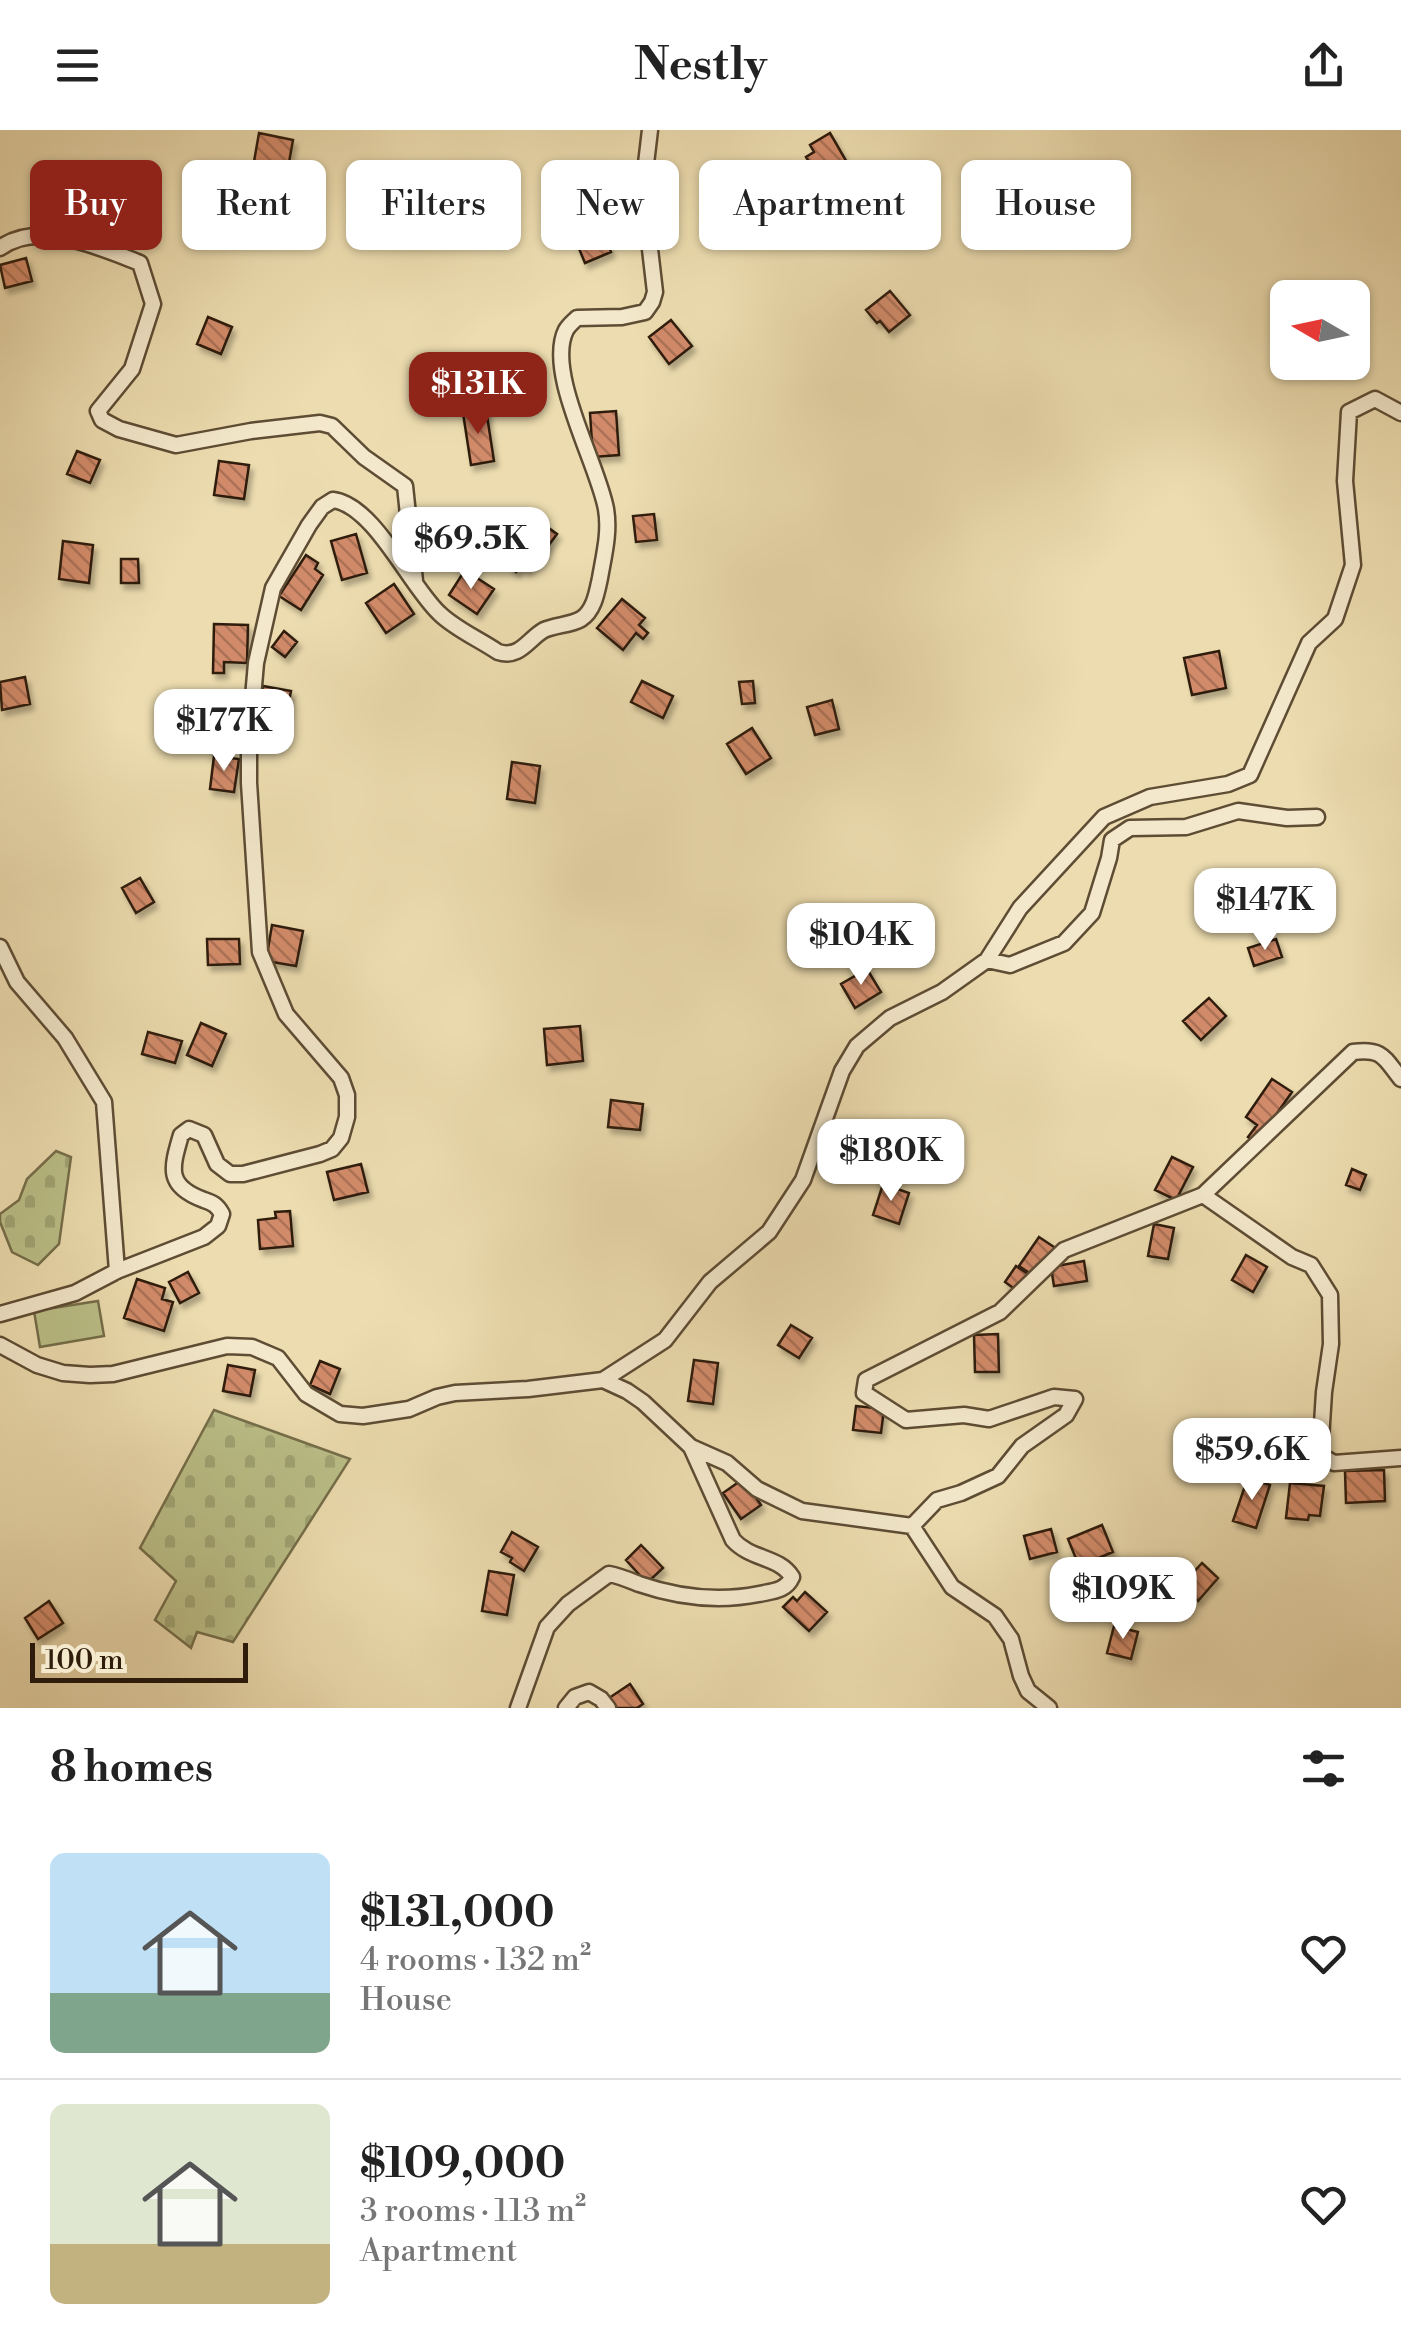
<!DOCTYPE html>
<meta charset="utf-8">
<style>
body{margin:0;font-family:"Libre Bodoni",serif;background:#f2f2f2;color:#222;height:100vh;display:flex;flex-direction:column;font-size:38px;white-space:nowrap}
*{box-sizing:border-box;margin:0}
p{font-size:32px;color:#767676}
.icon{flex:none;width:55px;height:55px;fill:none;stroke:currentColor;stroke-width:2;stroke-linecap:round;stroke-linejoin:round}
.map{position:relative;height:1578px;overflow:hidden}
.side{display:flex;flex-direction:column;background:#fff;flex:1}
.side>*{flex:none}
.guide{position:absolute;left:30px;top:30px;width:1342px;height:90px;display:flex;gap:20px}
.needle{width:65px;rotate:279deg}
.tools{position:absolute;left:1270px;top:150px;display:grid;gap:20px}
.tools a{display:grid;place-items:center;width:100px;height:100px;border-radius:15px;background:#fff;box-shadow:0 2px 8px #0004;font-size:50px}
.scale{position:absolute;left:30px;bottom:25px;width:218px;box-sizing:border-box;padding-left:10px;border:5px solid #2f1c0b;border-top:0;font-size:28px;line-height:35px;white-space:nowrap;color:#2f1c0b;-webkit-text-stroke:8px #f3e8cb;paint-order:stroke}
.price{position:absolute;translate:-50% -85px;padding:0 22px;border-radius:20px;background:#fff;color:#222;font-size:32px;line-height:65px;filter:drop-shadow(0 2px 5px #0008)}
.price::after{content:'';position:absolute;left:50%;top:60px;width:30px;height:22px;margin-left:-15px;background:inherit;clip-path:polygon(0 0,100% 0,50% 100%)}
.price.active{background:#8f2418;color:#fff}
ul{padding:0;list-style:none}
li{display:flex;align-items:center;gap:30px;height:250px;padding:0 50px}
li+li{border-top:2px solid #e0e0e0}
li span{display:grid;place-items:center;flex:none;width:280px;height:200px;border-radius:15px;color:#555}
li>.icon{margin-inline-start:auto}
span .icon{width:120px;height:120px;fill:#fffc;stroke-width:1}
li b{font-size:42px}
h2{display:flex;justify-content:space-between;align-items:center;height:120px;padding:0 50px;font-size:42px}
.pill{padding:0 35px;border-radius:15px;background:#fff;box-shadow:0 2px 8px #0004;font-size:35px;line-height:90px}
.pill.active{background:#8f2418;color:#fff}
header{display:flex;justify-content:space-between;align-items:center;height:130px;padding:0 50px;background:#fff;font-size:45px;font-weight:800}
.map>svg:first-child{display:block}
.green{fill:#bbbf88;stroke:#756e4a;stroke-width:2.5}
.cemetery{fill:url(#cemetery-stones);stroke:#756e4a;stroke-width:2.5}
.building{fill:url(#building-back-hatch);stroke:#2f1c0b;stroke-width:2.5;filter:url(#shadow)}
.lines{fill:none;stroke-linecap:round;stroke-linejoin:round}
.street-casing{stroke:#5e4c34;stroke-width:19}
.street{stroke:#f3e8cb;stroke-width:14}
</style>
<header><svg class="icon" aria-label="menu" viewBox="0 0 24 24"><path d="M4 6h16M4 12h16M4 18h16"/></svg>Nestly<svg class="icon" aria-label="share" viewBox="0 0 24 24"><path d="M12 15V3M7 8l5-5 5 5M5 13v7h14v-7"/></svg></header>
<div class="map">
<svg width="1401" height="1578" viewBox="0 0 1401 1578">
<defs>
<pattern id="cemetery-stones" width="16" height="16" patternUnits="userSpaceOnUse" patternTransform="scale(2.5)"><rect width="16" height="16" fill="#bbbf88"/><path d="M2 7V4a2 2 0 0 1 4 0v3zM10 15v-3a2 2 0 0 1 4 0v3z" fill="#a1a474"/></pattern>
<pattern id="building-back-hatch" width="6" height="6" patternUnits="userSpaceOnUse" patternTransform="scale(2.5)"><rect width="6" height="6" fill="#d28b6b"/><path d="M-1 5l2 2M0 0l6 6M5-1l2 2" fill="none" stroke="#ab7156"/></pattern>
<filter id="shadow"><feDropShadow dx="3.5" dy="5.5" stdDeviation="2.5" flood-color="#0004"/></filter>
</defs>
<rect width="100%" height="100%" fill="#ecdcaf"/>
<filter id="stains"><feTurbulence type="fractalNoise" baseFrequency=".002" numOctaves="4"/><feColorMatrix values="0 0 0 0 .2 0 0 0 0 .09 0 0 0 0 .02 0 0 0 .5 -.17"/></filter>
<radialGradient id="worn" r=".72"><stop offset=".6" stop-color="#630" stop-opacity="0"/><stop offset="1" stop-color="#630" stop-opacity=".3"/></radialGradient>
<path class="green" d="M98,1171L104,1206L40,1217L34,1181Z"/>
<path class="cemetery" d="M56,1021L71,1027L59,1114L38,1135L12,1122L0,1092V1084L19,1070L27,1049Z
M214,1280L350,1329L233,1512L197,1502L191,1518L155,1490L176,1451L140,1418Z"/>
<path class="building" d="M259,3L293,10L286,49L252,43Z
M830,3L852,41L824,58L806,27L814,22L810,15Z
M599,93L611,122L585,133L573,104Z
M26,128L32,151L5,158L0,135Z
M890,161L910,185L889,202L880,191L877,193L866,180Z
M208,187L232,197L221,224L197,214Z
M671,190L692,216L669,234L649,207Z
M486,279L494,331L471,335L463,283Z
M616,281L619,325L593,327L590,283Z
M77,321L100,330L90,353L67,344Z
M219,331L249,335L244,369L214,365Z
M654,384L657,410L636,412L633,386Z
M535,388L557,404L537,431L515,415Z
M356,404L367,443L342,450L331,411Z
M63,411L93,415L89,453L59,449Z
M522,421L534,432L527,440L522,435L516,442L509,436Z
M306,425L318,433L315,439L323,445L301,480L279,466Z
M121,429H138L139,453H121Z
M465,440L494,459L477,484L449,465Z
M394,454L414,484L386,503L366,473Z
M622,469L645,488L639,495L648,503L643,509L636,503L623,520L597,498Z
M214,494L248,495L247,533L224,532V543H213Z
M284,501L297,512L285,527L272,517Z
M1219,521L1226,558L1192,565L1184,528Z
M25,547L30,574L2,580L0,552Z
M642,551L673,566L663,588L631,572Z
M753,551L755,573L742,574L739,552Z
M263,556L291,561L283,601L255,596Z
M832,570L839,599L815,605L807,577Z
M752,598L771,628L746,644L727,614Z
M214,626L239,629L234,662L210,659Z
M512,632L540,636L535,673L507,669Z
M140,748L154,772L136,783L122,758Z
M272,795L303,801L296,836L266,831Z
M207,809H239L240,834L208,835Z
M1276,809L1282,827L1254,836L1248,818Z
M867,839L881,862L855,878L841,854Z
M1209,868L1226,886L1201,910L1183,891Z
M201,893L226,904L212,936L187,925Z
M580,896L583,931L547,935L544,899Z
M148,902L182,911L175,933L142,924Z
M1272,949L1292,962L1256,1013L1248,1007L1257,995L1246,987Z
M611,970L643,974L640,1000L608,997Z
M1172,1027L1193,1037L1176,1070L1155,1060Z
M361,1034L368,1062L334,1070L327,1042Z
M1352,1039L1366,1045L1360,1060L1346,1055Z
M883,1054L909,1063L899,1094L873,1085Z
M290,1081L293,1116L260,1119L258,1090L276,1088L275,1082Z
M1154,1094L1174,1098L1168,1129L1148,1126Z
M1039,1107L1057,1119L1044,1139L1037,1135L1031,1144L1019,1136Z
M1246,1125L1267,1137L1253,1162L1232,1150Z
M1084,1131L1087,1151L1054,1156L1051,1137Z
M1016,1136L1028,1144L1016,1160L1005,1152Z
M188,1142L199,1163L180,1173L169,1152Z
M137,1149L165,1158L162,1169L173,1172L164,1201L124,1188Z
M791,1195L812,1208L799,1228L778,1215Z
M998,1204L999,1242H975L974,1205Z
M694,1230L718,1233L713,1274L688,1271Z
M320,1231L340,1239L330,1264L310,1255Z
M228,1235L255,1240L250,1266L223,1261Z
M856,1276L884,1279L881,1303L853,1300Z
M1384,1340L1385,1371L1346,1373L1345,1341Z
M1248,1347L1270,1355L1256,1398L1233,1391Z
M743,1349L761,1375L741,1389L723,1363Z
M1290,1353L1324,1356L1320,1386L1309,1385L1308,1390L1286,1388Z
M1102,1395L1113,1422L1079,1436L1068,1409Z
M1051,1399L1057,1422L1030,1429L1024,1406Z
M512,1402L538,1417L524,1441L510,1432L512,1428L501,1422Z
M641,1415L663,1438L647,1453L626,1430Z
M1202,1433L1218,1448L1198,1471L1181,1456Z
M489,1441L514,1445L507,1485L482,1481Z
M805,1462L827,1482L809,1501L783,1477L793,1467L797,1471Z
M49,1471L63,1493L38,1509L25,1488Z
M1114,1496L1138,1502L1131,1529L1107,1523Z
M630,1554L643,1574L637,1578H611L606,1570Z"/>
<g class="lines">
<g class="street-casing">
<path id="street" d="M0,118C38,89 101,118 140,133L153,174L132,239L98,281L102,290L119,299L176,315L251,301L320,293L332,296L364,327L405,356L415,451
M0,817L17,852L65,908L104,972L117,1141
M987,830L1010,835L1064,813L1092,783L1109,728L1112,710L1130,698L1186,697L1238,681L1287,688L1317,687
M1203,1065L1353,922C1383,918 1384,928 1401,949
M0,1184L75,1163L117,1141L204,1107L218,1096L222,1084C217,1075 213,1073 204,1070C166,1056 171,1039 181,1005L189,999L204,1005L217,1034L230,1044H243L320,1024L332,1019L341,1008L347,987V965L341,948L286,884L260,822L249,653V613L256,533L273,458L309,395L322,377L333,370C374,375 410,456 439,483C455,499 479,509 498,522C520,529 528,509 544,500C555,495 571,495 581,489C594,481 597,462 600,448C604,425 610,402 606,379C598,334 545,242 566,200C569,195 573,192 577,188L622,187L645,182L652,172L655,162L643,59L650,0
M0,1215L37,1235L63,1243L90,1245L113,1244L227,1216L252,1217L278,1228L306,1264L340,1284L363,1286L409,1279L437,1267L455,1263L528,1259L603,1250L627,1261L643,1272L691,1317L733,1410C751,1430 779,1426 792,1447C786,1461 773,1461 759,1464C719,1472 677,1467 639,1454C629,1450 620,1446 609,1444L568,1474L547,1497L518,1578
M603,1250L665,1210L710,1152L769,1102L803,1050L842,941L857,916L890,888L942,862L987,830L1020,778L1104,687L1150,667L1228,654L1250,645L1309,513L1335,489L1353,435L1345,351L1349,282L1375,269L1401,283
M691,1317L727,1333L757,1359L802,1381L912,1396L937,1370L961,1363L998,1346L1022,1316L1066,1285L1075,1269L1054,1267L989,1289L964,1285L906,1290L864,1263L866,1250L1000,1182L1064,1120L1203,1065L1292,1127L1311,1135L1330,1165L1331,1214L1324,1262L1320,1325L1334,1333L1401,1328
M912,1396L952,1457L995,1486L1011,1509L1021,1546L1028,1561L1049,1578
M566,1578L575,1567L589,1562L601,1569L608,1578"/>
</g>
<use href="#street" class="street"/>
</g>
<rect width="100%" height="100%" filter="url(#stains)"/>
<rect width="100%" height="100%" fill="url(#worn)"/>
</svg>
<div class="tools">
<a><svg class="needle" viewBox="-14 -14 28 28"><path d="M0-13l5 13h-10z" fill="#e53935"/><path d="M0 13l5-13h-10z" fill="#767676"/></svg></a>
</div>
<div class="scale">100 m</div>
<b class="price active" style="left:478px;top:307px">$131K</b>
<b class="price" style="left:471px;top:462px">$69.5K</b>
<b class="price" style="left:224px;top:644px">$177K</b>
<b class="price" style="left:1265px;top:823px">$147K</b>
<b class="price" style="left:861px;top:858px">$104K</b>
<b class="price" style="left:891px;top:1074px">$180K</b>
<b class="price" style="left:1252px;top:1373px">$59.6K</b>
<b class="price" style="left:1123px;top:1512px">$109K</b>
<div class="guide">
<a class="pill active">Buy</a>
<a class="pill">Rent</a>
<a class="pill">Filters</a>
<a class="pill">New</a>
<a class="pill">Apartment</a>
<a class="pill">House</a>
</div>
</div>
<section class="side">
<h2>8 homes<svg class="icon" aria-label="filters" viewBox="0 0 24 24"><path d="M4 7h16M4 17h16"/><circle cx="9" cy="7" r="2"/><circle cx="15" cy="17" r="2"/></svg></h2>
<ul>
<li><span style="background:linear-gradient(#bfe0f5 70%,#7fa58c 0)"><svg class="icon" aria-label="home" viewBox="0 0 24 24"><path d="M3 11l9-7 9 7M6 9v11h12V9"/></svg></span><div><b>$131,000</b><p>4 rooms · 132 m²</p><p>House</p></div><svg class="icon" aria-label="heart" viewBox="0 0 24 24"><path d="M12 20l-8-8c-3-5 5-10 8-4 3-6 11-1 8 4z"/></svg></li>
<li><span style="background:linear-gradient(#dfe7d0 70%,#c2b280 0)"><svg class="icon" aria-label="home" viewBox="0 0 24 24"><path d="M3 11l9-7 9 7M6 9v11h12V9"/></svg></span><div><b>$109,000</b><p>3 rooms · 113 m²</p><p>Apartment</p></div><svg class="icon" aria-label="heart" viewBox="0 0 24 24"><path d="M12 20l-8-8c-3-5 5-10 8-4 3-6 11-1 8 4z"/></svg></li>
</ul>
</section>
